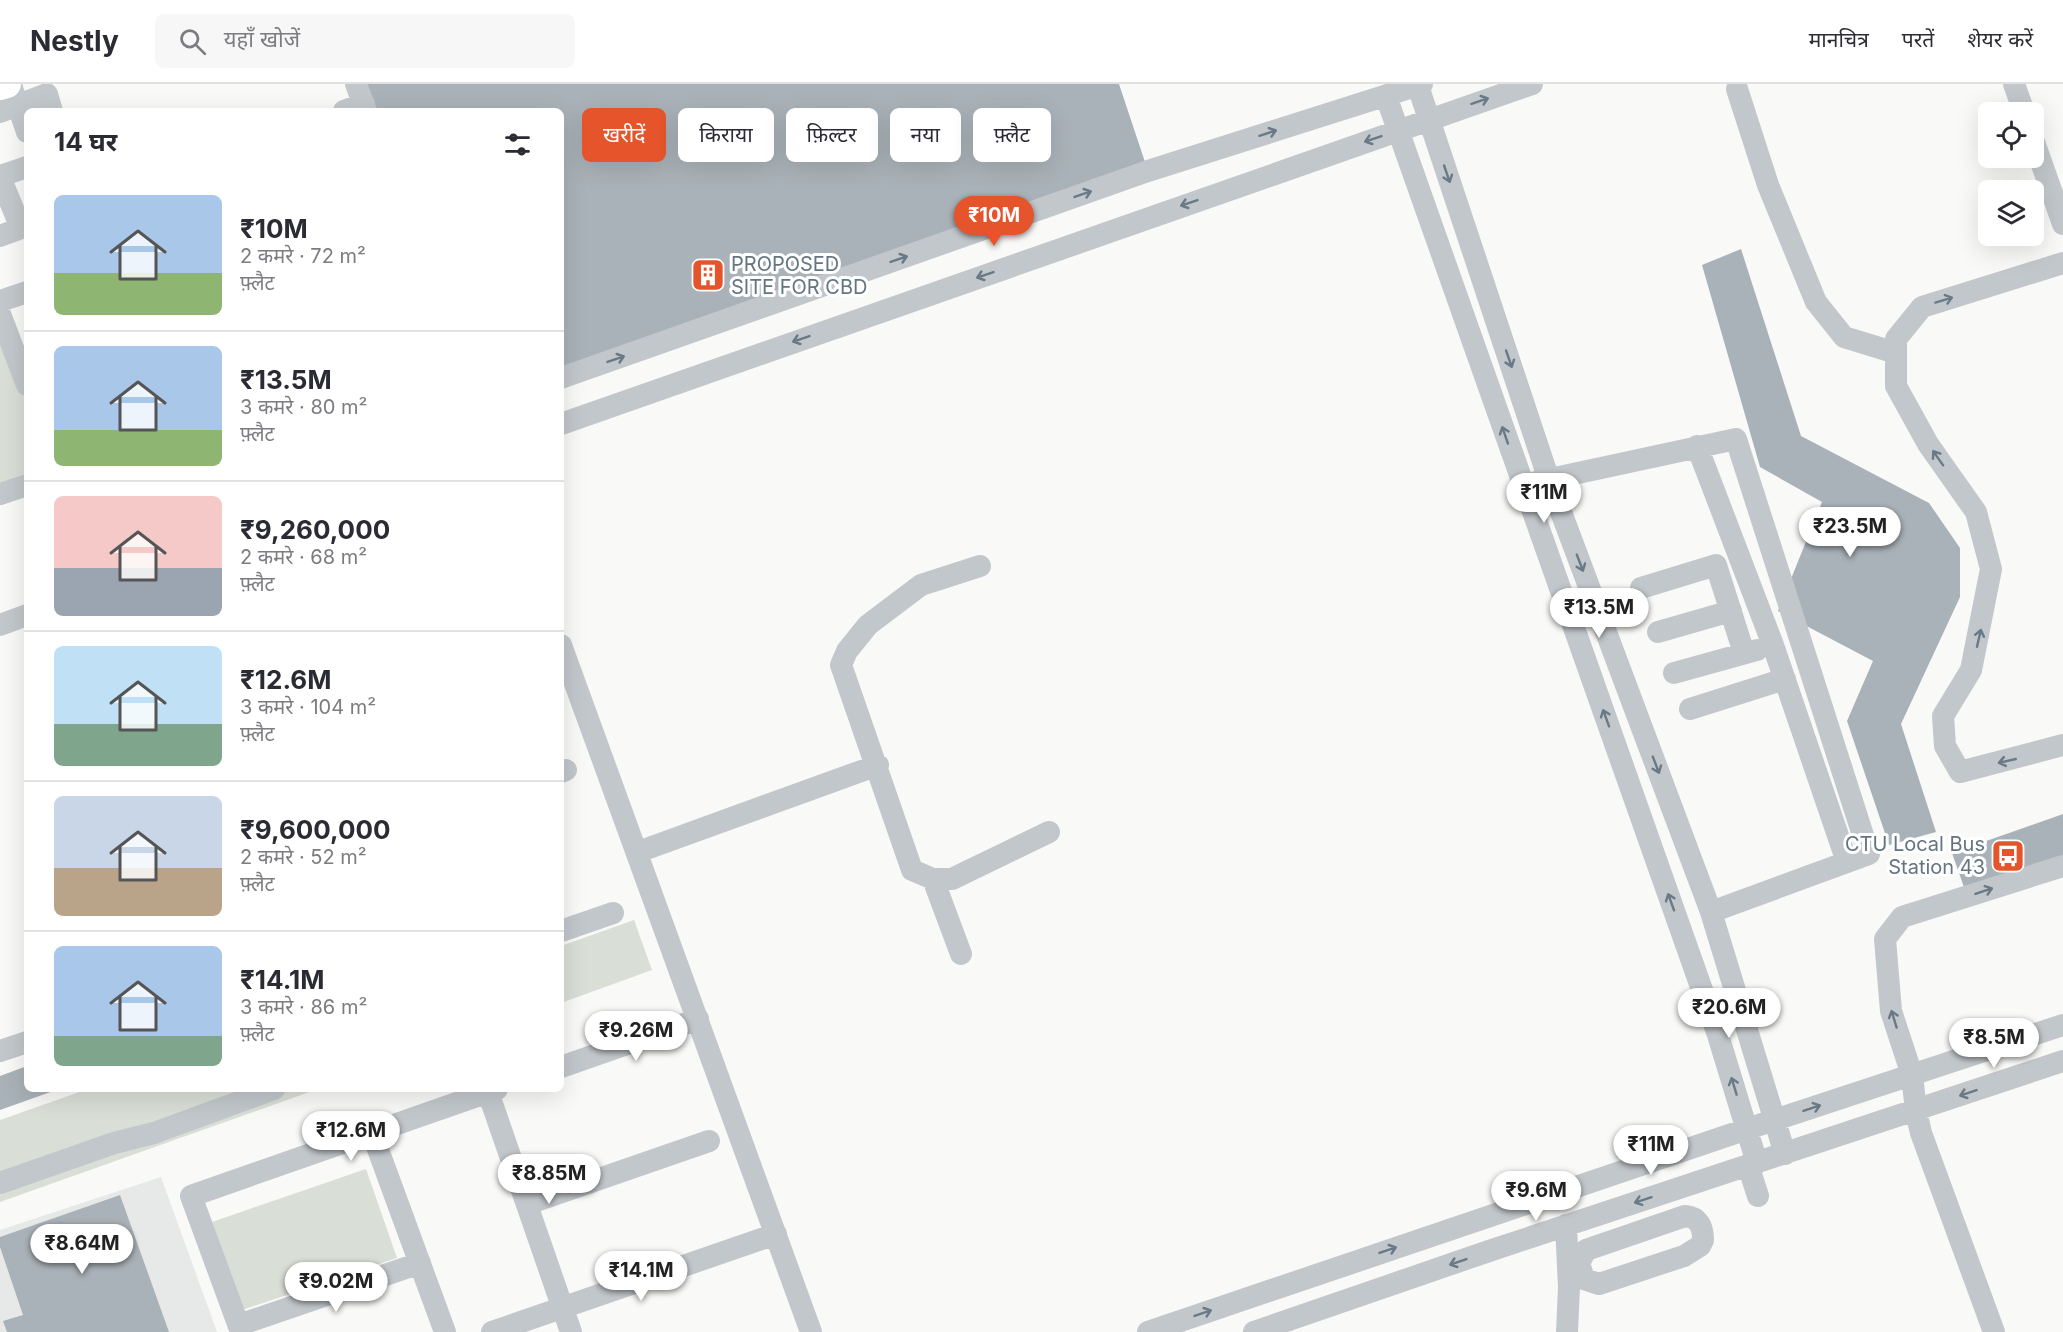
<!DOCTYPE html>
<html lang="hi">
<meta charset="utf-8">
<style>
body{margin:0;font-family:Inter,"Noto Sans Devanagari",sans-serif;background:#f7f7f7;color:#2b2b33;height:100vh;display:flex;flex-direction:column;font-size:22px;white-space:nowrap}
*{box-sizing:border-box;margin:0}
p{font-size:20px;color:#7c7c81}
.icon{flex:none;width:33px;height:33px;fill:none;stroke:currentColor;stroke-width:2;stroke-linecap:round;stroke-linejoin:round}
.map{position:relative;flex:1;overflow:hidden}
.panel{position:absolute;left:24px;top:24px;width:540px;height:984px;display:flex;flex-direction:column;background:#fff;border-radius:9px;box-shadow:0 6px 24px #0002}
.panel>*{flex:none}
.banner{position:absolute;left:582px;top:24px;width:570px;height:54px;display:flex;gap:12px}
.buttons{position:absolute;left:1978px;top:18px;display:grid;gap:12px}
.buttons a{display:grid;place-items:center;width:66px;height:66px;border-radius:9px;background:#fff;box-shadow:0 6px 24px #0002;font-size:30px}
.price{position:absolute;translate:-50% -51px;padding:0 14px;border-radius:21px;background:#fff;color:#222;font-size:20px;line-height:39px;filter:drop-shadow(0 2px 3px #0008)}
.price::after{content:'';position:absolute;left:50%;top:36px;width:18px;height:14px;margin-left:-9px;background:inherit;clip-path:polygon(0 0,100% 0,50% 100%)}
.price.on{background:#e5542b;color:#fff}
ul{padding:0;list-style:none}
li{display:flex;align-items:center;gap:18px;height:150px;padding:0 30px}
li+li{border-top:2px solid #e1e1e2}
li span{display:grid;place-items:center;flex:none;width:168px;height:120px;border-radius:9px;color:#555}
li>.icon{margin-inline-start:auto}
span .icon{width:72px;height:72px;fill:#fffc;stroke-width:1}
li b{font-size:26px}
h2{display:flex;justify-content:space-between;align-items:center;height:72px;padding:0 30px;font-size:26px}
.chip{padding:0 21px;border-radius:9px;background:#fff;box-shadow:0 6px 24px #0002;font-size:21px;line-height:54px}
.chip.on{background:#e5542b;color:#fff}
header{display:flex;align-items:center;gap:36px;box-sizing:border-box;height:84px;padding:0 30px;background:#fff;border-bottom:2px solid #e1e1e2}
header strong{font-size:28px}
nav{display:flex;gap:33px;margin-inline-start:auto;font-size:21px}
.search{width:420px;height:54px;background:#f7f7f7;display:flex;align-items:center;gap:15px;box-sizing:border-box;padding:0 21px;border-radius:9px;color:#7c7c81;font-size:22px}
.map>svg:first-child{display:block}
.built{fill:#e7e8e8}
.green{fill:#d9ded6}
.building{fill:#a9b2b8}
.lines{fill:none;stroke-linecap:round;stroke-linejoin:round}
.major-casing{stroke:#b4b9bd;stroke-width:31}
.minor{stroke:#c2c7cb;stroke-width:22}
.major{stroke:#fff;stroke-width:28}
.oneway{stroke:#697986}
.labels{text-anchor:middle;stroke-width:6;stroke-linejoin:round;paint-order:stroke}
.poi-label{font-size:20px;fill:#647582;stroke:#fff;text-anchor:start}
</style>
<header>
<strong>Nestly</strong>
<div class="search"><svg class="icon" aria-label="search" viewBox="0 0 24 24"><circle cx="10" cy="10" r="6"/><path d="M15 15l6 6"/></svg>यहाँ खोजें</div>
<nav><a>मानचित्र</a><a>परतें</a><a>शेयर करें</a></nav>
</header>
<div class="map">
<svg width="2063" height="1248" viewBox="0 0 2063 1248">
<rect width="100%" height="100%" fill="#f9f9f7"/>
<path class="built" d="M161,1093L217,1248H0V1146Z"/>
<path class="green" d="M0,243L27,318V389L0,399Z
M634,836L652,886L561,919V862Z
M88,1005H318L0,1118V1036Z
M366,1085L397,1174L242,1226L212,1138Z"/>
<path class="building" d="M362,0H1119L1148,87L561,294V27H366Z
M1741,165L1801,352L1929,419L1960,464V513L1901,640L1936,748L1889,761L1847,637L1873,577L1778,527L1822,418L1760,383L1702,181Z
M2063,730V775L1966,809L1952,769Z
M27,982V1005H59L0,1026V992Z
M120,1111L169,1248H7L3,1237L23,1231L0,1163V1153Z"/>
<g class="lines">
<g class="major-casing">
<path id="major" d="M0,2L7,0"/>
</g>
<path class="minor" d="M356,0L366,27
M2014,0L2024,28
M1418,2L1549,396L1711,828L1785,1070
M1737,5L1768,101L1816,218L1844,253L1896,269
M13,7L27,48
M1386,12L1718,951L1757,1079
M344,27L364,20
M0,28L47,10L52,27
M2034,58L2063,140
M0,92L27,83
M0,93L21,144
M0,152L27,142
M2063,179L1922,223L1896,255V302L1928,360L1976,428L1991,485L1971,586L1943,632L1945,662L1960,688L2063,661
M0,217L27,208
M0,230L27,301
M561,294L1148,87L1422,0
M561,340L1532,0
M1697,362L1773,561L1847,778
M1536,398L1736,355L1869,770L1711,828
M0,410L27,401
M980,482L921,501L868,541L847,567L841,581L912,786L933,795H952L1049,748
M1641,504L1716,481L1744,569
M0,541L27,531
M1658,548L1731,527
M561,561L811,1248
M1674,589L1757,566
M1690,625L1785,595
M561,688L566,686
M638,768L878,681
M933,795L961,870
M561,847L613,829
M0,967L27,958
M561,983L698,935
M488,1008L571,1248
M372,1049L445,1248
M1748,1081L1758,1112
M0,1099L114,1059L154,1049L274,1005
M527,1120L709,1057
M1685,1132C1699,1133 1703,1143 1703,1156L1700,1162L1684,1172L1599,1200L1584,1195L1579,1179L1586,1166Z
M1566,1141L1569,1203L1567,1248
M239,1241L420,1179
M241,1248L191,1112L497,1005
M492,1248L776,1150
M1148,1248L1747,1045L2063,941
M1254,1248L1489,1167L2063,977
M1994,1248L1921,1049L1916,1027L1912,991L1891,927L1885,855L1902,833L2063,782"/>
<use href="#major" class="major"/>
</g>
<defs><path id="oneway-shaft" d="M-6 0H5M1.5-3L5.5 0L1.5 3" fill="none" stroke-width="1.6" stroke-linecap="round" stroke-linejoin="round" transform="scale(1.5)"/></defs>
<g class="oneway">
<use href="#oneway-shaft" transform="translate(1480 17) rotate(-19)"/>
<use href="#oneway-shaft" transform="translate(1268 49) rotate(-18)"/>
<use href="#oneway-shaft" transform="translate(1373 55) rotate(161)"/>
<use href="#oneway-shaft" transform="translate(1447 90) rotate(71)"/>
<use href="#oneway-shaft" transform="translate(1083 110) rotate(-19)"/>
<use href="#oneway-shaft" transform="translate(1189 119) rotate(161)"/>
<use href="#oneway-shaft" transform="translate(899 175) rotate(-19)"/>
<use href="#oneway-shaft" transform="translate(985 191) rotate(161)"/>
<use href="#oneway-shaft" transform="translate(1944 216) rotate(-17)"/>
<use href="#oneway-shaft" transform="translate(801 255) rotate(161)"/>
<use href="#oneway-shaft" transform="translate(616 275) rotate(-19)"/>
<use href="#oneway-shaft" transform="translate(1509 275) rotate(71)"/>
<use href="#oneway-shaft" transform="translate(1505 351) rotate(-109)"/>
<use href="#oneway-shaft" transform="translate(1938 374) rotate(-125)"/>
<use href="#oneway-shaft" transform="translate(1580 479) rotate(69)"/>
<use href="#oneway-shaft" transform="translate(1979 554) rotate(-77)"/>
<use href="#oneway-shaft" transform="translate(1606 634) rotate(-110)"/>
<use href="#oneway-shaft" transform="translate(2007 677) rotate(167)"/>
<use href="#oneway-shaft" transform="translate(1656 681) rotate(69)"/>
<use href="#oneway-shaft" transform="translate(1984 807) rotate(-18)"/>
<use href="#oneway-shaft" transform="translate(1671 818) rotate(-110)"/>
<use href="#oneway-shaft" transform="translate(1894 935) rotate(-107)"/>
<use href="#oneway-shaft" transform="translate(1734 1002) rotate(-107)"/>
<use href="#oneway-shaft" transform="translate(1968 1009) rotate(161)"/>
<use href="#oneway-shaft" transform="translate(1812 1024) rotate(-18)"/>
<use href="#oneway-shaft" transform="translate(1643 1116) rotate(162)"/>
<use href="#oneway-shaft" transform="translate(1388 1166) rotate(-19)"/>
<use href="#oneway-shaft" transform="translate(1458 1178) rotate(161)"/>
<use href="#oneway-shaft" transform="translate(1203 1229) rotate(-19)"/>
</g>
<defs>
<g id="building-square" transform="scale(1.725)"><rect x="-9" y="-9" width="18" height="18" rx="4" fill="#e5542b" stroke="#fff"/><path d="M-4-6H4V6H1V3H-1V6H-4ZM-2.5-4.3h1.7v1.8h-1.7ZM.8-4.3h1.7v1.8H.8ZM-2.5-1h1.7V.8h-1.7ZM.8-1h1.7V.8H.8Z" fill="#fff"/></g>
<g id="bus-square" transform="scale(1.725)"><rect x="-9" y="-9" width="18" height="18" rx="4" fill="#e5542b" stroke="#fff"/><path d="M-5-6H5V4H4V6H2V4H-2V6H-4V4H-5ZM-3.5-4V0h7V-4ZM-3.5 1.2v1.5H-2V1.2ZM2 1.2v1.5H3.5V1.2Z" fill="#fff"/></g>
</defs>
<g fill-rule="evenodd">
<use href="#building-square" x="708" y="191"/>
<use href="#bus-square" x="2008" y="772"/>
</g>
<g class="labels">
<g class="poi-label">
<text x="731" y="187">PROPOSED<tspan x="731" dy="23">SITE FOR CBD</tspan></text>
<text x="1985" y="767" text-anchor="end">CTU Local Bus<tspan x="1985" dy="23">Station 43</tspan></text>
</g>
</g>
</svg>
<div class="buttons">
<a><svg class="icon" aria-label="locate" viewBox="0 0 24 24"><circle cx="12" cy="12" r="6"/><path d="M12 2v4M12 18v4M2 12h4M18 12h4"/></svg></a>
<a><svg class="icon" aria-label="layers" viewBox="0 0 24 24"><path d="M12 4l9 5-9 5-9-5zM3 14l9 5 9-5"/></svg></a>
</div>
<b class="price on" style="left:994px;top:163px">₹10M</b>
<b class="price" style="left:1544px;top:440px">₹11M</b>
<b class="price" style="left:1850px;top:474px">₹23.5M</b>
<b class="price" style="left:1599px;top:555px">₹13.5M</b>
<b class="price" style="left:1729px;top:955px">₹20.6M</b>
<b class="price" style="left:636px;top:978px">₹9.26M</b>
<b class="price" style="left:1994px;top:985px">₹8.5M</b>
<b class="price" style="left:351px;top:1078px">₹12.6M</b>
<b class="price" style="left:1651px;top:1092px">₹11M</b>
<b class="price" style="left:549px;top:1121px">₹8.85M</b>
<b class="price" style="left:1536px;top:1138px">₹9.6M</b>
<b class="price" style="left:82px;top:1191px">₹8.64M</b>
<b class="price" style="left:641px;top:1218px">₹14.1M</b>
<b class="price" style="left:336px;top:1229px">₹9.02M</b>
<div class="banner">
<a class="chip on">खरीदें</a>
<a class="chip">किराया</a>
<a class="chip">फ़िल्टर</a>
<a class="chip">नया</a>
<a class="chip">फ़्लैट</a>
</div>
<section class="panel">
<h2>14 घर<svg class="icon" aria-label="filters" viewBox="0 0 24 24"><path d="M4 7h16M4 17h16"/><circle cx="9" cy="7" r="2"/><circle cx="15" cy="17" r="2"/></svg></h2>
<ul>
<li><span style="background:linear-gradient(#a9c7e8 65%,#8fb573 0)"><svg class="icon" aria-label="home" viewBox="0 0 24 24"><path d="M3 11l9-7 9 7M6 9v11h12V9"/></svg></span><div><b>₹10M</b><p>2 कमरे · 72 m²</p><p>फ़्लैट</p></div></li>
<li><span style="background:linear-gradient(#a9c7e8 70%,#8fb573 0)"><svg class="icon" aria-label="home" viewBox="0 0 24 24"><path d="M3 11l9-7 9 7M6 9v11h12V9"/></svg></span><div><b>₹13.5M</b><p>3 कमरे · 80 m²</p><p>फ़्लैट</p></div></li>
<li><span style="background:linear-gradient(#f6c9c9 60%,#9aa5b1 0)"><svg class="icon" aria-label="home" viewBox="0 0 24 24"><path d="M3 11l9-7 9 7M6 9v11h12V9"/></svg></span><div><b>₹9,260,000</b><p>2 कमरे · 68 m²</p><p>फ़्लैट</p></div></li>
<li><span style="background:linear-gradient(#bfe0f5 65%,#7fa58c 0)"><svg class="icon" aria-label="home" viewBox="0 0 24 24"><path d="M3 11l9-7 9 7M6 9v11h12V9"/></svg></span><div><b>₹12.6M</b><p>3 कमरे · 104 m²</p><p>फ़्लैट</p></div></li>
<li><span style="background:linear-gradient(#c9d6e8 60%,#b9a48a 0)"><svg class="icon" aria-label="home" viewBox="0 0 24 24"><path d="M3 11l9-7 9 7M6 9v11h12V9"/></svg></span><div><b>₹9,600,000</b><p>2 कमरे · 52 m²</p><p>फ़्लैट</p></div></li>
<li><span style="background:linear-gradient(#a9c7e8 75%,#7fa58c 0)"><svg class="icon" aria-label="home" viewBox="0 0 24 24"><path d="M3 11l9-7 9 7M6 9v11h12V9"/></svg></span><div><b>₹14.1M</b><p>3 कमरे · 86 m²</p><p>फ़्लैट</p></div></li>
</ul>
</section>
</div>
